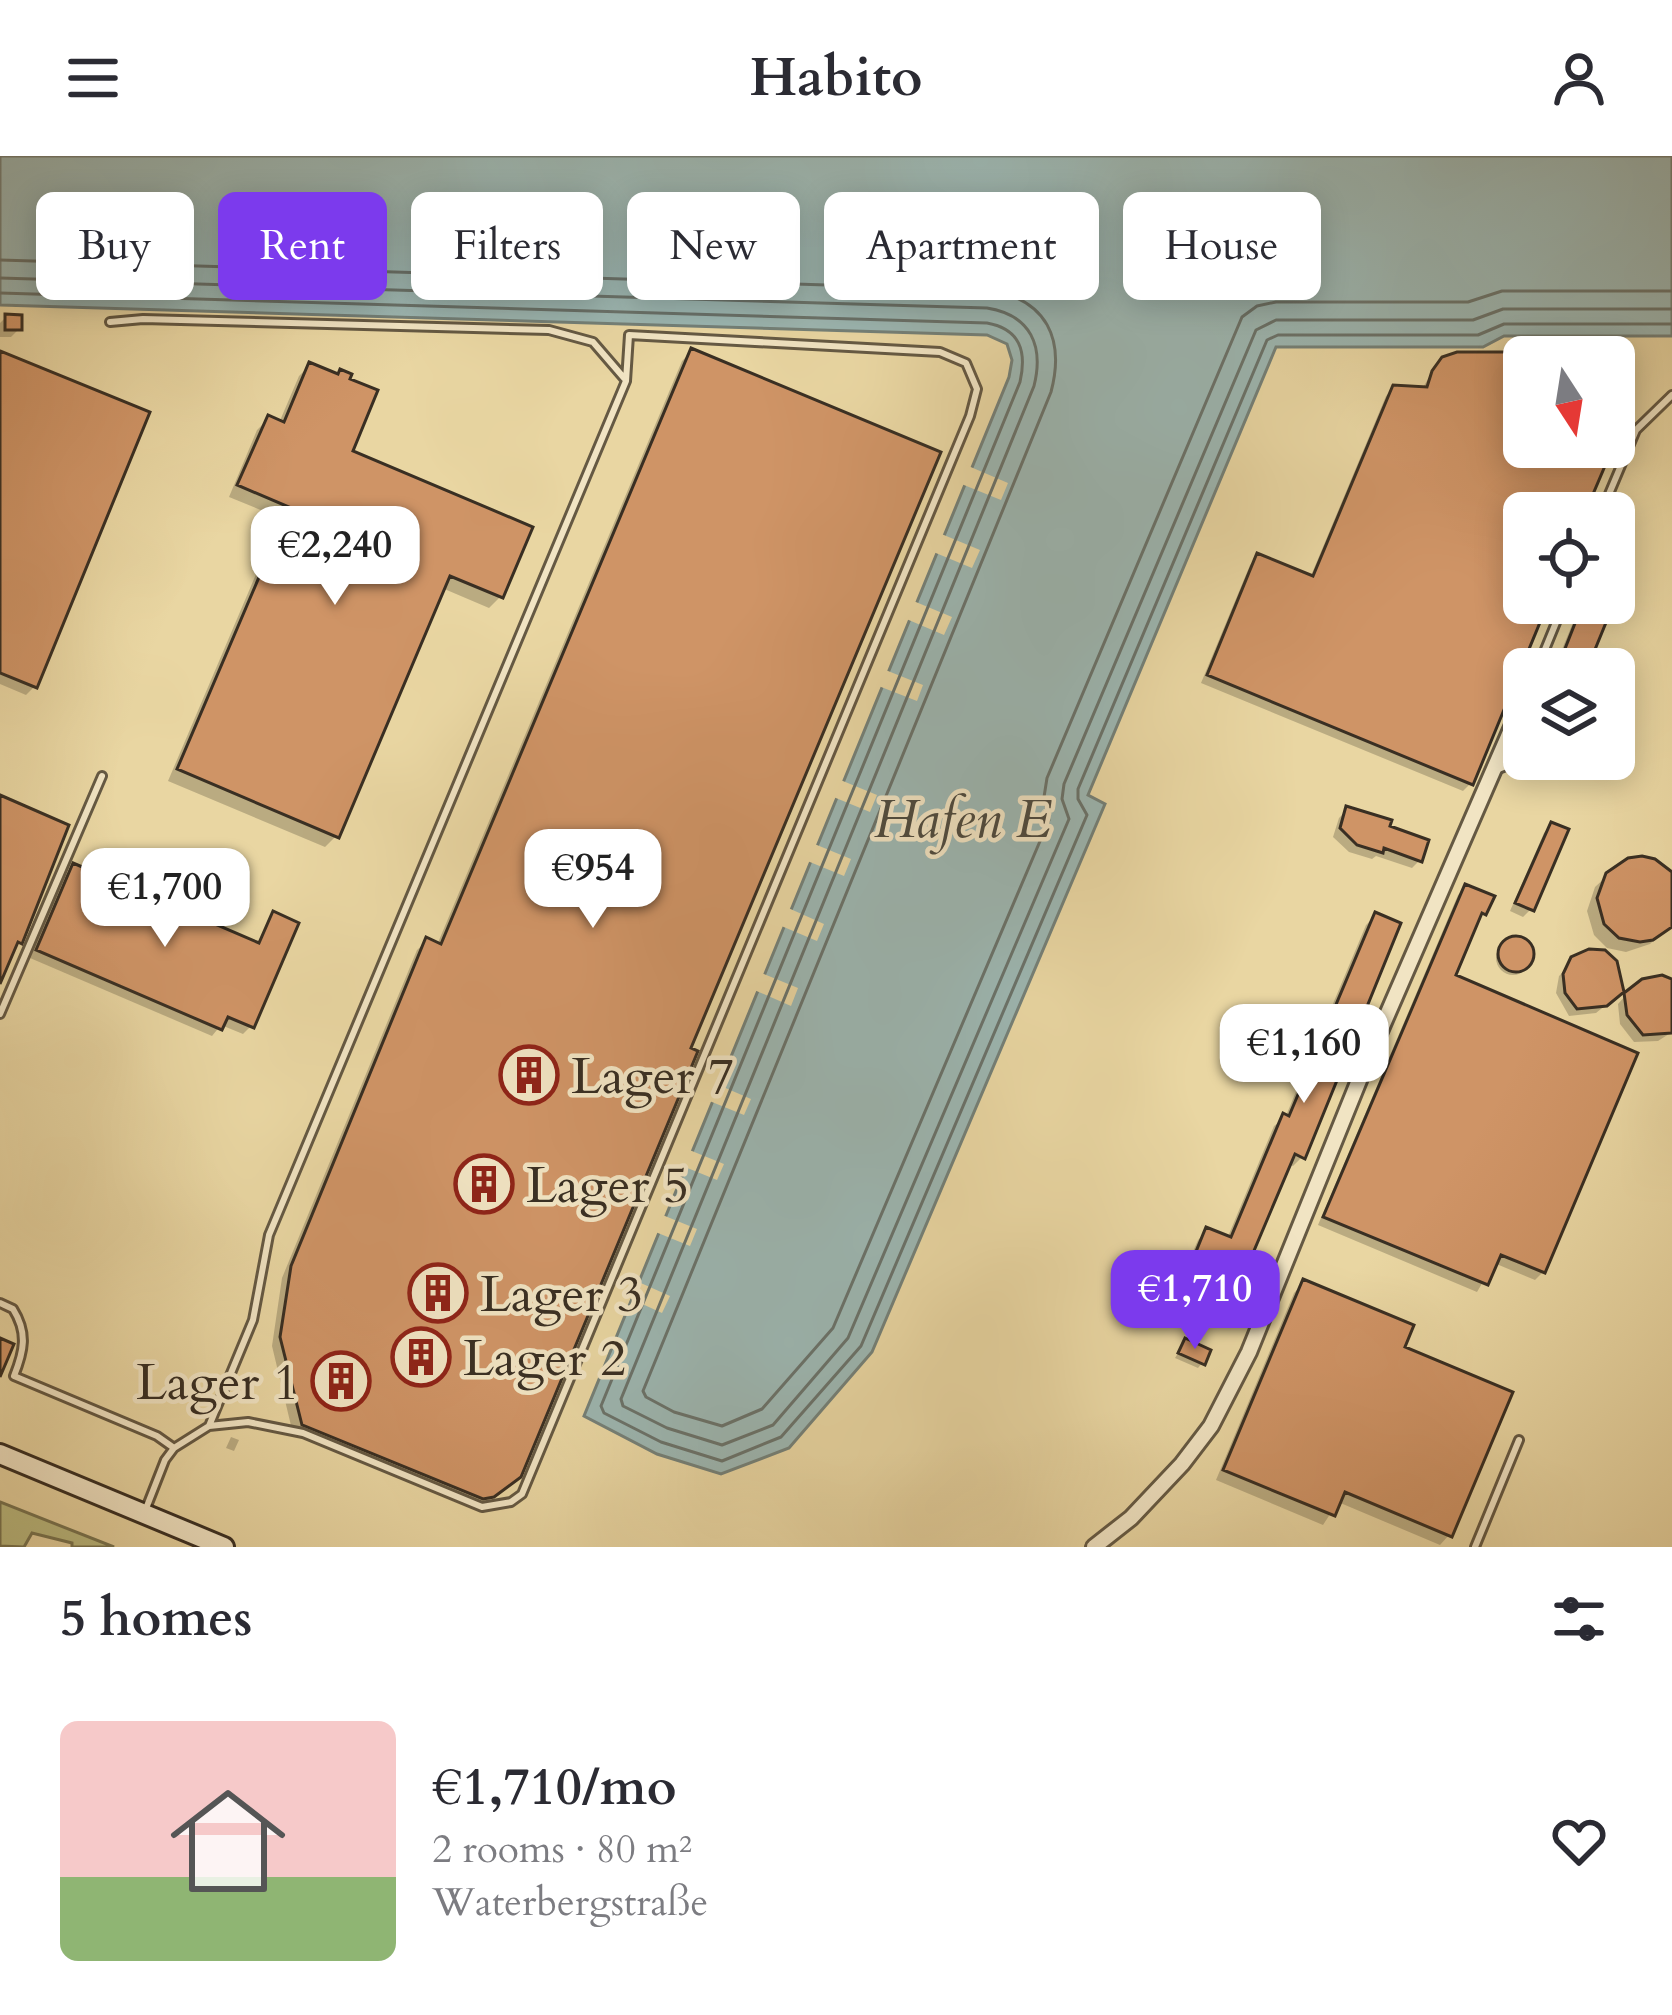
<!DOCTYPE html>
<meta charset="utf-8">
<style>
body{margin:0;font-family:Cardo,serif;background:#f7f7f7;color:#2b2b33;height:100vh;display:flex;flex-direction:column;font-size:45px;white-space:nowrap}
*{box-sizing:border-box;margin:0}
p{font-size:39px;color:#7c7c81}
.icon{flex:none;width:66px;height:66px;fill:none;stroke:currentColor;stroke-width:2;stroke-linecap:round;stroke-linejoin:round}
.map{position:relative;height:1391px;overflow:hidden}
.drawer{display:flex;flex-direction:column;background:#fff;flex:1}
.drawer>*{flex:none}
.banner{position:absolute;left:36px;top:36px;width:1602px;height:108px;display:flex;gap:24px}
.needle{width:78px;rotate:168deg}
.tools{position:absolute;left:1503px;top:180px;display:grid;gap:24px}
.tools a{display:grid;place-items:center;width:132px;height:132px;border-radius:18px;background:#fff;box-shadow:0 6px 30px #0003;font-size:60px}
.price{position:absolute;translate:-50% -102px;padding:0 27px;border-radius:24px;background:#fff;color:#222;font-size:39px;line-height:78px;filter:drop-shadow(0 3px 6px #0008)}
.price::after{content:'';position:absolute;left:50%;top:72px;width:36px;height:27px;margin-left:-18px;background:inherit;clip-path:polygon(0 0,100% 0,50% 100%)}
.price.active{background:#7c3aed;color:#fff}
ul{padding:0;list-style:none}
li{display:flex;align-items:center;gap:36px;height:300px;padding:0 60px}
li+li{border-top:3px solid #e1e1e2}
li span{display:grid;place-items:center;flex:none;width:336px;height:240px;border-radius:18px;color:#555}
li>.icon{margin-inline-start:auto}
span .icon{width:144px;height:144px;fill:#fffc;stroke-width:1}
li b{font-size:51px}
h2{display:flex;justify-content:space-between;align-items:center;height:144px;padding:0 60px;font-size:51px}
.pill{padding:0 42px;border-radius:18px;background:#fff;box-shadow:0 6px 30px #0003;font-size:42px;line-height:108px}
.pill.active{background:#7c3aed;color:#fff}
header{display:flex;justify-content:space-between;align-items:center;height:156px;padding:0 60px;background:#fff;font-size:54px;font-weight:800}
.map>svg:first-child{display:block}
.green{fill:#bcbc81;stroke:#7a7652;stroke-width:3}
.water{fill:#9cb6b1;stroke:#748078;stroke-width:3}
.pier{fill:#e9d6a2}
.shadow{fill:#0003}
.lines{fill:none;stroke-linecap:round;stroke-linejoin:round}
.shore{stroke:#6a726a;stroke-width:3}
.building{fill:#cf9466;stroke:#392f23;stroke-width:3}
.lane-casing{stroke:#655943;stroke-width:12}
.street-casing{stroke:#655943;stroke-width:20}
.secondary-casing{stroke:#392f23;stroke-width:24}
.lane{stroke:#f1e4c3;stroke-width:6}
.street{stroke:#f1e4c3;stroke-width:14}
.secondary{stroke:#f1e4c3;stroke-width:18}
.labels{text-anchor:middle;stroke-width:9;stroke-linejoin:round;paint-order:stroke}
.poi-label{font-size:51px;fill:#392f23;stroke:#f1e4c3;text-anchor:start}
.water-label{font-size:54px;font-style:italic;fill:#4d4a3f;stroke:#f1e4c3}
</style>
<header><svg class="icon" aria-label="menu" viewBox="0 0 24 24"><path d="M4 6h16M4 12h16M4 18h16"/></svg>Habito<svg class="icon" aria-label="person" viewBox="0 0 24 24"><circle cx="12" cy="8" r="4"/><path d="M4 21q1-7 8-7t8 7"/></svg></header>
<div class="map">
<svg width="1672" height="1391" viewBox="0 0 1672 1391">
<rect width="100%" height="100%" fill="#e9d6a2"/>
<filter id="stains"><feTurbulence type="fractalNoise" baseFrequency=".00167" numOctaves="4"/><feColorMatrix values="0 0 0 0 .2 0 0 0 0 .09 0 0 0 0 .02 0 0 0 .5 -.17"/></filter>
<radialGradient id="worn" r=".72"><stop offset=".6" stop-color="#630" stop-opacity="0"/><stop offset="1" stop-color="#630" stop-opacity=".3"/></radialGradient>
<path class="green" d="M0,1346L114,1391H72V1387L32,1377L24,1391L0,1390Z"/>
<path class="water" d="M0,0H1672V180H1504L1483,191H1276L1088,639L1105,648L872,1196L789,1292L721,1318L657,1298L584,1260L1009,221L1012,204L1007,188L987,179L0,149Z"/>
<path class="pier" d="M966,309L1008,327L1001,344L959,327Z
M939,377L980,394L972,412L931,395Z
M911,444L952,461L944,479L904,462Z
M883,513L923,529L917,545L876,529Z
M838,623L877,639L870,656L831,640Z
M812,687L851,703L844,720L805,704Z
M786,751L824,768L817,785L779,769Z
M759,816L798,832L791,850L752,833Z
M714,927L751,943L744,959L707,944Z
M687,993L724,1008L717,1024L680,1009Z
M660,1058L697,1073L690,1090L653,1075Z
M634,1124L670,1140L662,1157L627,1141Z"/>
<path class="shadow" d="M6,161L19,173L11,181H0V167Z
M691,196L687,894L508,1330L482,1350L472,1351L293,1278L272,1190L282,1122L417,794L427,785L437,789L682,205Z
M0,198L34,531L26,539L0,528Z
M310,209L337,220L349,297L500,441L489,452L442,432L336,680L325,691L168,625L280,362L229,341L257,274L268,263L279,267L299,220Z
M1524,211V291H1597L1582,357H1524V447H1545L1471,627L1463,635L1201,527L1250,409L1258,401L1310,422L1386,240L1394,232L1422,233L1434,213Z
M1581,447H1611L1584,513H1554Z
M1347,654L1386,672L1420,704L1412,712L1376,700L1372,703L1349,696L1333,681L1339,662Z
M1552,669L1531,753L1523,761L1510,755L1544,677Z
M73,711L256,789L273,759L251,870L243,878L221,869L212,880L30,802L65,719Z
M1608,719L1672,720V767L1650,788L1626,796L1607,792L1594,779L1587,755L1595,731Z
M1466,731L1484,757L1474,767L1452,821L1543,1116L1535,1124L1494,1107L1477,1136L1318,1069L1458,739Z
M1376,759L1302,1001L1293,1010L1287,1008L1240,1121L1230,1131L1186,1112L1198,1084L1207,1075L1227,1083L1274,970L1285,962L1366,769Z
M1496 802a17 17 0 1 1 34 0a17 17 0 1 1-34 0Z
M1581,799L1612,844L1596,857L1569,860L1556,837L1559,820Z
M1672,828V876L1658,885L1634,886L1620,868L1618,848L1626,839Z
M1303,1127L1449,1379L1440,1389L1338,1346L1323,1369L1216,1324L1294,1137Z
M1185,1186L1202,1207L1198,1212L1175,1202Z
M231,1281L239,1284L234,1295L226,1292Z"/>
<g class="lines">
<path class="shore" d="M0,104L990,134C1047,144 1065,183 1051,236L643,1235L646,1241L674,1256L722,1270L762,1253L833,1172L1049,664L1044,641L1047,622L1242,161L1257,150L1276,146H1468L1502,135H1672
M0,122L987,152C1031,159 1044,190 1034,230L621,1243L623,1250L667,1272L722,1289L773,1269L848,1182L1069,663L1062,643L1064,628L1256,174L1276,164H1473L1503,153H1672
M0,137L987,167C1020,173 1027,195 1020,226L601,1250L604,1257L661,1286L722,1305L781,1281L861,1190L1087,659L1078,643V633L1267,184L1278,179H1478L1504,168H1672"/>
</g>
<path class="building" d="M5,158L22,159V174H5Z
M691,192L941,296L691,892L698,895L521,1321L494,1341L483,1343L302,1269L280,1181L291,1110L426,781L441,788Z
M0,195L150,256L37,532L0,517Z
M1457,196H1518L1517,208H1524V291H1613L1585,357H1524V447H1548L1473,629L1207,519L1257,397L1313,420L1393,229L1427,231L1432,215L1442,201Z
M309,206L338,218L340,213L352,218L350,223L378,234L353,295L533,371L503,442L450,420L339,682L177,613L289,351L237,329L268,259L284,266Z
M1583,447H1614L1587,513H1557Z
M0,639L69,669L22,788L18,786L0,828Z
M1346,650L1392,664L1390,670L1429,684L1422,706L1384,692L1383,697L1357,689L1340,672Z
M1551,666L1569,673L1534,755L1515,747Z
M1642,700L1655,703L1672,716V771L1653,784L1640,786L1619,782L1604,768L1597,742L1606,717L1628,702Z
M73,707L259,787L273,755L299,767L254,872L228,861L222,874L36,794Z
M1465,728L1495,740L1486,759L1482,757L1456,819L1638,897L1545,1117L1501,1099L1488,1129L1323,1061Z
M1375,756L1401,767L1305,1003L1295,998L1242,1123L1193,1103L1206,1071L1231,1081L1283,957L1289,960Z
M1498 798a18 18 0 1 1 36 0a18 18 0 1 1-36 0Z
M1589,793L1605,794L1617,805L1624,836L1607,850L1577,853L1565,837L1563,818L1571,801Z
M1662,819L1672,823V877L1643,879L1627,859L1624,837L1642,823Z
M1303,1123L1414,1169L1405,1191L1513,1236L1452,1381L1345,1336L1335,1360L1223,1314Z
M0,1182L14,1188L0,1221Z
M1185,1182L1211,1194L1205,1209L1178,1197Z"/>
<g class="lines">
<g class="lane-casing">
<path id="lane" d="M110,166L143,163L549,174L593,186L624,222
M1601,357L1636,274L1672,239
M1537,513L1564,447
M1496,614L1524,603
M0,858L102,620
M0,1147L13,1153C28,1177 24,1195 14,1220L157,1280L174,1292
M145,1355L165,1304L174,1292L209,1270L253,1164L269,1079L626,225L629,179L940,196L966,207L977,233L970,260L522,1338L511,1346L482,1351L303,1277L248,1266L209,1270
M1475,1391L1519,1284"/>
</g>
<g class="street-casing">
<path id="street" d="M1094,1391L1131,1362L1182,1308L1211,1270L1249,1196L1364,912L1523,546"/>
</g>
<g class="secondary-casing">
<path id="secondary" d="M0,1298L224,1391"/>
</g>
<use href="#lane" class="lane"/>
<use href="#street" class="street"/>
<use href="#secondary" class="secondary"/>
</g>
<defs>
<g id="building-ring" transform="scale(3)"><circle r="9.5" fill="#f1e4c3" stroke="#8f2418" stroke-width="1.5"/><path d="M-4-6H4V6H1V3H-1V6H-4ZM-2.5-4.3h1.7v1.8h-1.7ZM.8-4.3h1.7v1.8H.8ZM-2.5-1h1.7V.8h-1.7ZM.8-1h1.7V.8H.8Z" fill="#8f2418"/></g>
</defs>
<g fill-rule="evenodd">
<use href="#building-ring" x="529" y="919"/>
<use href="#building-ring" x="484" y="1028"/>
<use href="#building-ring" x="438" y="1137"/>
<use href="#building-ring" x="421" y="1201"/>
<use href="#building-ring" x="341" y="1225"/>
</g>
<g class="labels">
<g class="poi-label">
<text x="571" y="937">Lager 7</text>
<text x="526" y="1046">Lager 5</text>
<text x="480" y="1155">Lager 3</text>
<text x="463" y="1219">Lager 2</text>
<text x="299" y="1243" text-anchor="end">Lager 1</text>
</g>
<g class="water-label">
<text x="963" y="681">Hafen E</text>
</g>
</g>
<rect width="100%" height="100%" filter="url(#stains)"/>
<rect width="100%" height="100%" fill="url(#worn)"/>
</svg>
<div class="tools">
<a><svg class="needle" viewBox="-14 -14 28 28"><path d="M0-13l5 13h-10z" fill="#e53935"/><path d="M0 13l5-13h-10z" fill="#7c7c81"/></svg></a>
<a><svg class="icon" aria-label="locate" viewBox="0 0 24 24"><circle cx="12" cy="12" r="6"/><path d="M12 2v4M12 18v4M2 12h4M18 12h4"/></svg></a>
<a><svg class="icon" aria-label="layers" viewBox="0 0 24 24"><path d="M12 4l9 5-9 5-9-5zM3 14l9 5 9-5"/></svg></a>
</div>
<b class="price" style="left:335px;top:452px">€2,240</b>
<b class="price" style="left:593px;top:775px">€954</b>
<b class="price" style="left:165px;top:794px">€1,700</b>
<b class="price" style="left:1304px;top:950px">€1,160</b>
<b class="price active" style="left:1195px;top:1196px">€1,710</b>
<div class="banner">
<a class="pill">Buy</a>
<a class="pill active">Rent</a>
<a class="pill">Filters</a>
<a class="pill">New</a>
<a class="pill">Apartment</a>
<a class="pill">House</a>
</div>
</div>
<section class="drawer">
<h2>5 homes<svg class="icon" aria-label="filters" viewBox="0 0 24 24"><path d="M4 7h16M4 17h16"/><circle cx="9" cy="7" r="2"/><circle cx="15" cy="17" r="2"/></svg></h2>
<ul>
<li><span style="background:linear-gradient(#f6c9c9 65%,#8fb573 0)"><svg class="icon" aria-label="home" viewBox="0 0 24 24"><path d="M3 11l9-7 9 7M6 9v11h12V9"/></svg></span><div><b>€1,710/mo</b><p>2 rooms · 80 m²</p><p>Waterbergstraße</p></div><svg class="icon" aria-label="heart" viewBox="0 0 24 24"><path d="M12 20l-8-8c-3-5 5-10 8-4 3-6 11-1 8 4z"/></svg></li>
</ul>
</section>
